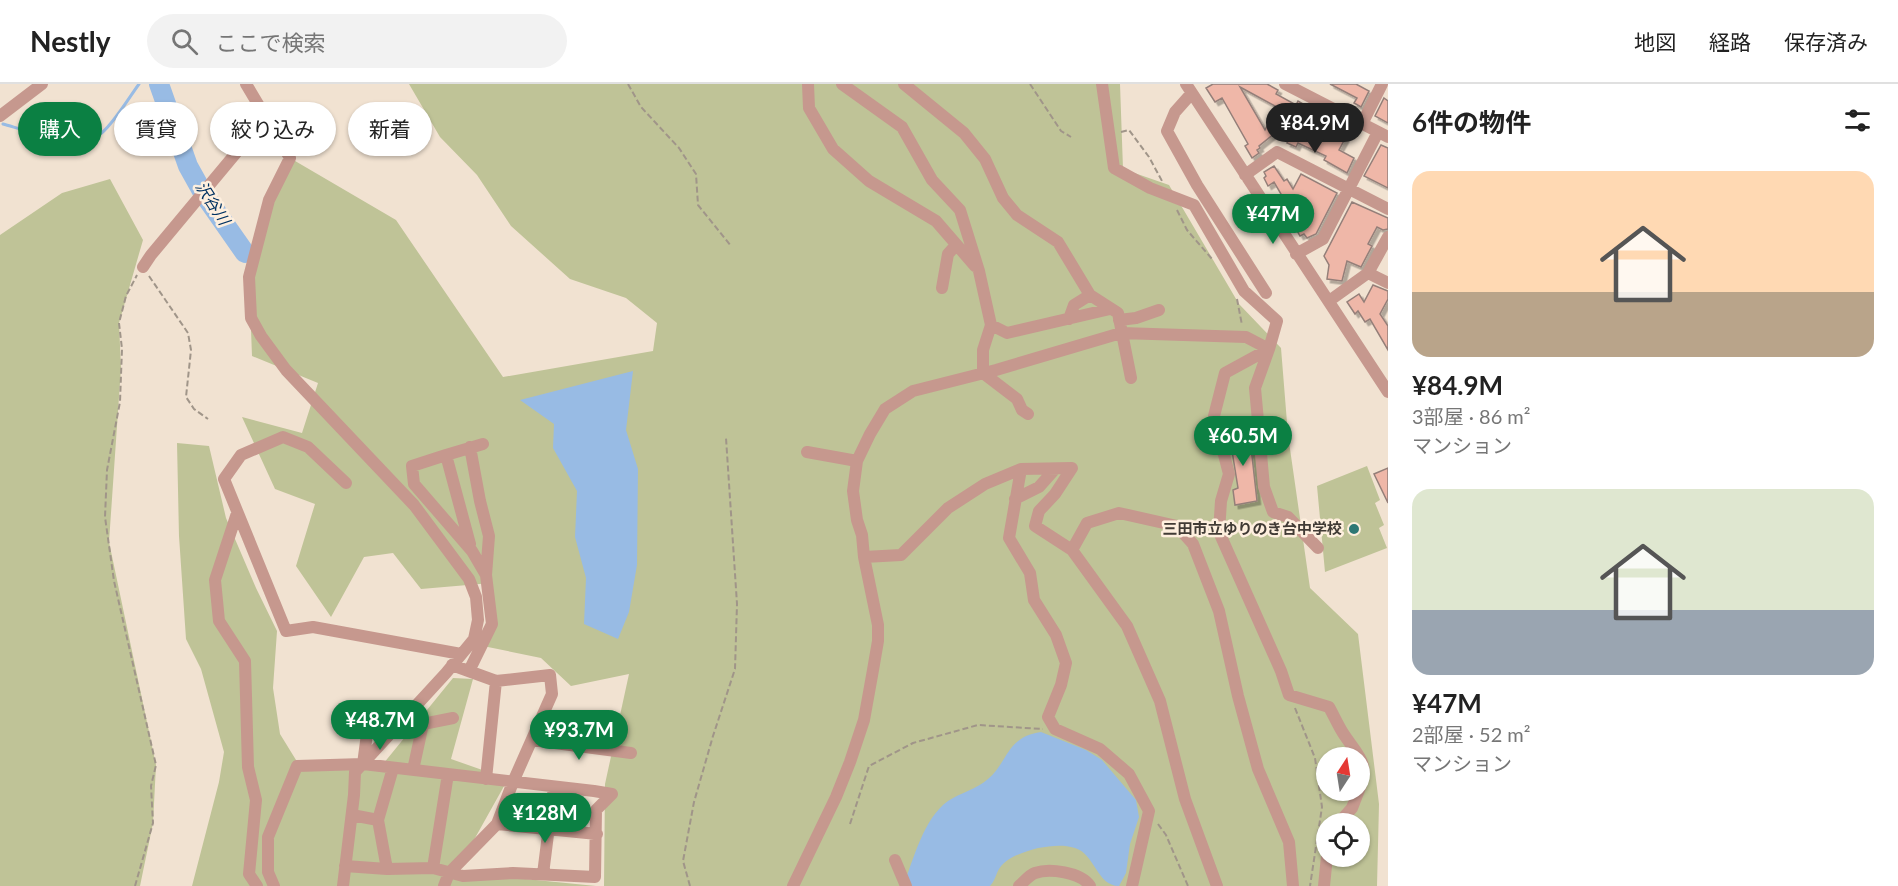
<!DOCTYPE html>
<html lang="ja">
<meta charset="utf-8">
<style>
body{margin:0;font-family:Lato,"Noto Sans JP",sans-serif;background:#f2f2f2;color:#222;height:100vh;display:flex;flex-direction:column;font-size:22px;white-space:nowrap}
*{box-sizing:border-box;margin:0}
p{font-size:20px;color:#767676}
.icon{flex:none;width:33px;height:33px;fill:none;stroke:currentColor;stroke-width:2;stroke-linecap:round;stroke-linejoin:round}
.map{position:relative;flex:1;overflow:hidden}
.panel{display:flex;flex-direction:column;background:#fff;width:510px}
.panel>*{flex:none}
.top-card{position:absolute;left:18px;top:18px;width:570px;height:54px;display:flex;gap:12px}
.needle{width:39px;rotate:12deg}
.controls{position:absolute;left:1316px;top:663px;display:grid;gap:12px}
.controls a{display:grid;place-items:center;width:54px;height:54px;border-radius:50%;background:#fff;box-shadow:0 2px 4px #0004;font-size:30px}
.price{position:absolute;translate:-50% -51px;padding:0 14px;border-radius:21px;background:#0b8043;color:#fff;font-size:20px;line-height:39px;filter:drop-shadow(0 2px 3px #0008)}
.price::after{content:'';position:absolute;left:50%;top:36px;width:18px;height:14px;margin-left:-9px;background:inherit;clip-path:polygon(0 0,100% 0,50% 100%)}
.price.current{background:#222;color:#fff}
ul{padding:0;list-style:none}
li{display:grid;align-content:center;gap:12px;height:318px;padding:0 24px}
li span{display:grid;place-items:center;height:186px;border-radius:18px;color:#555}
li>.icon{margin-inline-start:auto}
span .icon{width:108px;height:108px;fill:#fffc;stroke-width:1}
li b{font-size:26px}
h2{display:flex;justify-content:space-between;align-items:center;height:72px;padding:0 24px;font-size:26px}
.tag{padding:0 21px;border-radius:27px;background:#fff;box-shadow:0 2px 4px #0004;font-size:21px;line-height:54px}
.tag.current{background:#0b8043;color:#fff}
header{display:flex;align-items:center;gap:36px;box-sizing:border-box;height:84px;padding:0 30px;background:#fff;border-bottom:2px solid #e0e0e0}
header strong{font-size:28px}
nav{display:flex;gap:33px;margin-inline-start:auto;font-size:21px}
.search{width:420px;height:54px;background:#f2f2f2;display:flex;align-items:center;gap:15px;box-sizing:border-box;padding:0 21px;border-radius:33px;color:#767676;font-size:22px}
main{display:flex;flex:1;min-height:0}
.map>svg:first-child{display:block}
.green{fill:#bfc397;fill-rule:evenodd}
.water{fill:#98bbe4}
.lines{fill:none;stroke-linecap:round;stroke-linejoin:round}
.stream{stroke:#98bbe4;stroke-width:3}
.river{stroke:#98bbe4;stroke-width:20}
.building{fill:#efb7a8;stroke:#947f79;stroke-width:1.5;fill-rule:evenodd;filter:url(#shadow)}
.path{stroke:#a09589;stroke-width:2;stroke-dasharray:6 3;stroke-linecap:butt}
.minor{stroke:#c6988e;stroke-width:12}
.poi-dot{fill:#2e7774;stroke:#feefde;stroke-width:2}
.labels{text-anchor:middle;stroke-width:5;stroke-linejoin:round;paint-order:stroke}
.poi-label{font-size:15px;font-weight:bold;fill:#413b35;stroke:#feefde;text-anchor:end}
.water-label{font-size:16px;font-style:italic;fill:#003262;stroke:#feefde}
</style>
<header>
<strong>Nestly</strong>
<div class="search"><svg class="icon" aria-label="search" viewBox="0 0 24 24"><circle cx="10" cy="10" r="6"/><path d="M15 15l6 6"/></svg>ここで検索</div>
<nav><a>地図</a><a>経路</a><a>保存済み</a></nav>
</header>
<main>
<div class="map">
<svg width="1388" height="802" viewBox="0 0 1388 802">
<defs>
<filter id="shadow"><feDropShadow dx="3.5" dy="3.5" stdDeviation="0" flood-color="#0004"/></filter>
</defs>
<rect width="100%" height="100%" fill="#f1e2d1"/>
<path class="green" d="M409,0H1120L1123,85L1169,101L1239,220L1281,264L1288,351L1310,504L1358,550L1379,720L1377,802H604L605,700L629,590L571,602L541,574L483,562L491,499L421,505L393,469L364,473L331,533L296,482L315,420L275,405L242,333L302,349L318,299L252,272L249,193L260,150L290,74L396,136L503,293L653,267L657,239L626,214L570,195L511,142L477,91L440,53ZM1326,674H1359V706H1326ZM1326,740H1359V772H1326Z
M110,95L143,156L119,239L121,284L109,458L156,681L153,739L140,802H0V151L62,109Z
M177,359L209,362L226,434L256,504L277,547L273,604L280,650L296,676L379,685L453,594L473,595L451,675L508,695L456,788L596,802H192L219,698L224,668L201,585L186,555L179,452Z
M1367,382L1380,416L1375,419L1384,441L1379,444L1387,464L1325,488L1317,402Z"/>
<path class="water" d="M633,287L626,346L638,385L637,481L629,528L618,555L584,540L586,494L575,453L577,407L553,364L554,340L520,316Z
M1041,648L1086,666L1102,676L1136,716L1139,733L1130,760L1126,789L1119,802C1097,802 1095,770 1075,764C1062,760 1051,762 1038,764C1027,767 1013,771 1004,779C995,787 997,795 990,802H903C914,775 923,735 948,717C960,709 977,705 988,695C1009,677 1006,653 1041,648Z"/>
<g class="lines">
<path class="stream" d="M3,40C28,47 75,64 99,51C111,44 130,12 139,0"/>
<path class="river" d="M159,0L188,82L203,109L245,169"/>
</g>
<path class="building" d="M1213,0H1267L1278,6L1276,10L1296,21L1298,17L1345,44L1344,47L1348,49L1339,66L1354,74L1347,89L1324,76L1326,72L1298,59L1296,63L1287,59L1289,56L1275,49L1259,62L1260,64L1257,66L1259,69L1252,74L1245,62L1248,60L1222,14L1215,18L1206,4ZM1240,3L1277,23L1265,46Z
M1330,0H1356L1369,7L1361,23L1354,19L1357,14Z
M1384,14L1388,17V39L1375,32Z
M1381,61L1388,64V104L1364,92Z
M1274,82L1284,97L1287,95L1293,105L1301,90L1337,109L1316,150L1307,154L1304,150L1300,152L1291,136L1295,134L1274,98L1268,102L1264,94L1266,92L1264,88Z
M1352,118L1388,134V145L1383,146L1377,143L1368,160L1372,162L1361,183L1347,177L1342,197L1327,195L1329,181L1324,172Z
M1373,201L1388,207V215L1380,230L1388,242V266L1370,235L1365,238L1358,227L1355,230L1347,218L1359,210L1364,218Z
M1249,345L1257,417L1235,421L1233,406L1238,404L1229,348Z
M1388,384V419L1374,390Z"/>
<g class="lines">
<path class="path" d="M628,0L641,23L679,64L696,90L698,121L731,162
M1030,0L1061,47L1071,53
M1121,48L1129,46L1149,73L1162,97
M1177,126L1187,146L1212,175
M149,192L188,249L191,266L186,313L194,325L208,335
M1237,215L1242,241
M1295,624L1315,674L1322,723L1310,802
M850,740L869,682L913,659L978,641L1043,645
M1158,740L1166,751L1188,802
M135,802L153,739L151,702L156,681L114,497L105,433L107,386L120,318L122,265L119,239L126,212L137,191
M690,802L683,777L694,718L713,652L735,585L737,520L726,354"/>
<path class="minor" d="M246,0L290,74L269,116L249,193L251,234L261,252L286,286L414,421L469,495L476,513L478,536L474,555L446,589L355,688L354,711L343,802
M808,0L809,24L833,65L869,97L936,137L975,182
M842,0L902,43L932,96L960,126L979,187L991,241L983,266V289L1017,315L1022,326L1028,330
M904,0L964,49L985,75L1003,114L1017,131L1058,158L1090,211L1118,229L1131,294
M1186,0L1388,308
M1285,0L1388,53
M1191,10L1175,28L1167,47L1197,101L1266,209
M0,32L42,0
M1362,40L1382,0
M1245,91L1277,68L1388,125
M1296,170L1323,155L1378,48
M143,183L151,171L266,33
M1368,189L1388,199
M942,204L948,170L956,161
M1329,217L1368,189L1388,153
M1069,235L1074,221L1090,211
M1119,236L1136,234L1159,226
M991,241L1007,249L1110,225
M1269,265L1225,289L1214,332L1229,390L1221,417L1219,448L1281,587L1289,611L1329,623C1334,632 1338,641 1343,649C1357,671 1371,678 1359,706
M1269,265L1255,304L1264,403L1273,428L1288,433L1318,464
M470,363L480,417L489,452L486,491
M807,368L857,377
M446,371L412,382L414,400L472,467L486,491L492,540L469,587
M1021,385L1009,454L1030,489L1034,516L1056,551L1066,579L1061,601L1048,633L1055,645L1100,665L1129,690L1149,727L1132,802
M346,399L308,363L283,353L241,371L224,395L286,547L313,543L461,570
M1015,415L1039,403L1055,385
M237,429L215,496L219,537L245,577L248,683L256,716L249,790L257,802
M470,460L446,371L483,360
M1072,466L1087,439L1119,429L1177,442L1193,460L1219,527L1238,612L1258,685L1289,758L1293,802
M864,473L901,471L948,424L985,400L1021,385L1072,384L1055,410L1039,427L1035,442L1072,466L1127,542L1160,617L1185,715L1217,802
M532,656L631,669
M363,680L367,650
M413,686L423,640L453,634
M486,695L496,597
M352,731L378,736
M497,740L597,750
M1338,740L1352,724L1359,706
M895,776L906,802
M433,784L448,690
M387,785L378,736L393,684
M543,790L554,703
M274,802L268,788V753L297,682L363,680L594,707L612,710L596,726L595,793L513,789L463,792L433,784L387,785L345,782
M444,802L449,789L497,740L513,698L552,610L550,591L496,597L452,581
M793,802L836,713L850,678L864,636L873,586L878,557V541L864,473L862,451L857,436L853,407L857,377L870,350L885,325L913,307L996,286L1121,249L1246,253L1269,265L1277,237L1244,207L1194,121L1150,104L1114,84L1102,0
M1019,802C1024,798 1029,791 1035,789C1049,784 1081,788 1090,802
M1324,802L1327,772"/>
</g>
<circle class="poi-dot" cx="1354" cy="445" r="6"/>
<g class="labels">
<g class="poi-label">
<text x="1342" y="450">三田市立ゆりのき台中学校</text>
</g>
<g class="water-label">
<text transform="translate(213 119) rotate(57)" y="6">沢谷川</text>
</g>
</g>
</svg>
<div class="controls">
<a><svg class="needle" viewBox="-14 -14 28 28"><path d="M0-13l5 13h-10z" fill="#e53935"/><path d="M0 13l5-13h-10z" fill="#767676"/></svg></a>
<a><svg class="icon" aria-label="locate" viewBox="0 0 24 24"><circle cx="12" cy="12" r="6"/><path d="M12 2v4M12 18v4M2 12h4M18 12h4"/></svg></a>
</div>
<b class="price current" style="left:1315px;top:70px">¥84.9M</b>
<b class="price" style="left:1273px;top:161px">¥47M</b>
<b class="price" style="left:1243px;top:383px">¥60.5M</b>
<b class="price" style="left:380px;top:667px">¥48.7M</b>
<b class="price" style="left:579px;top:677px">¥93.7M</b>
<b class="price" style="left:545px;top:760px">¥128M</b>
<div class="top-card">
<a class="tag current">購入</a>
<a class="tag">賃貸</a>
<a class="tag">絞り込み</a>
<a class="tag">新着</a>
</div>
</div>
<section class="panel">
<h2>6件の物件<svg class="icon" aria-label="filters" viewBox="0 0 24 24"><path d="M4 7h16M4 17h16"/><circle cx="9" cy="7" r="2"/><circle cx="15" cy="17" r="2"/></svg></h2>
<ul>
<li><span style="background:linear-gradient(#ffd9b3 65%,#b9a48a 0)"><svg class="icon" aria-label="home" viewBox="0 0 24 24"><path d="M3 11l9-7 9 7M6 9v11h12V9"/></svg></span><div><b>¥84.9M</b><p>3部屋 · 86 m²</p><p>マンション</p></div></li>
<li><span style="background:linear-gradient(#dfe7d0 65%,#9aa5b1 0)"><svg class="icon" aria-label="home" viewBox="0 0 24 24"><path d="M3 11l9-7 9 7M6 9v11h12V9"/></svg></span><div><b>¥47M</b><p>2部屋 · 52 m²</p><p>マンション</p></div></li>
</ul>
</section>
</main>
